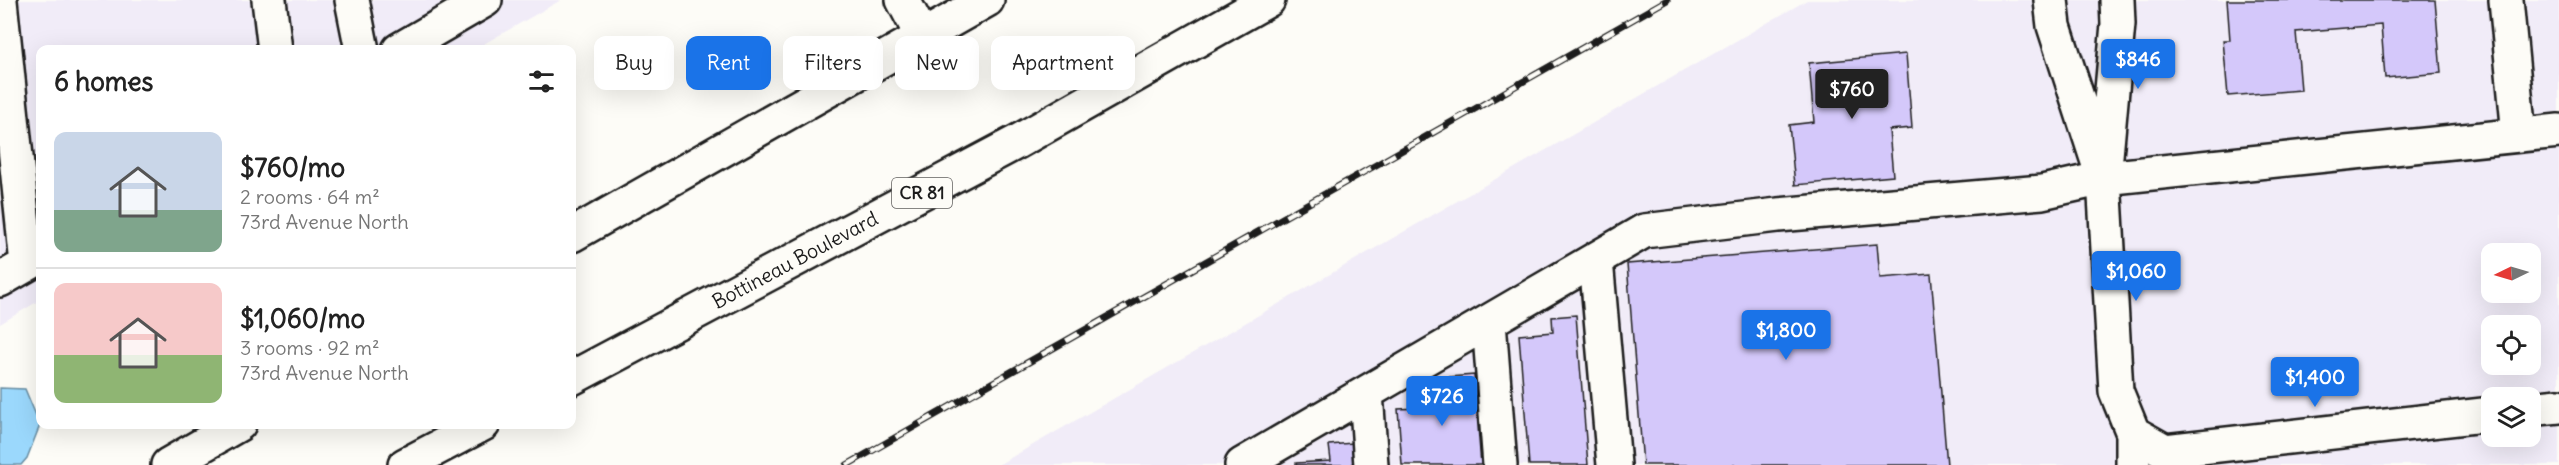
<!DOCTYPE html>
<meta charset="utf-8">
<style>
body{margin:0;font-family:Delius,sans-serif;background:#f2f2f2;color:#222;height:100vh;display:flex;flex-direction:column;font-size:22px;white-space:nowrap}
*{box-sizing:border-box;margin:0}
p{font-size:20px;color:#767676}
.icon{flex:none;width:33px;height:33px;fill:none;stroke:currentColor;stroke-width:2;stroke-linecap:round;stroke-linejoin:round}
.map{position:relative;flex:1;overflow:hidden}
.drawer{position:absolute;left:36px;top:45px;width:540px;height:384px;display:flex;flex-direction:column;background:#fff;border-radius:12px;box-shadow:0 6px 24px #0002}
.drawer>*{flex:none}
.hud{position:absolute;left:594px;top:36px;width:570px;height:54px;display:flex;gap:12px}
.needle{width:39px;rotate:265deg}
.buttons{position:absolute;left:2481px;top:243px;display:grid;gap:12px}
.buttons a{display:grid;place-items:center;width:60px;height:60px;border-radius:12px;background:#fff;box-shadow:0 6px 24px #0002;font-size:30px}
.price{position:absolute;translate:-50% -51px;padding:0 14px;border-radius:6px;background:#1a73e8;color:#fff;font-size:20px;line-height:39px;filter:drop-shadow(0 2px 3px #0008)}
.price::after{content:'';position:absolute;left:50%;top:36px;width:18px;height:14px;margin-left:-9px;background:inherit;clip-path:polygon(0 0,100% 0,50% 100%)}
.price.on{background:#222;color:#fff}
ul{padding:0;list-style:none}
li{display:flex;align-items:center;gap:18px;height:150px;padding:0 18px}
li+li{border-top:2px solid #e0e0e0}
li span{display:grid;place-items:center;flex:none;width:168px;height:120px;border-radius:12px;color:#555}
li>.icon{margin-inline-start:auto}
span .icon{width:72px;height:72px;fill:#fffc;stroke-width:1}
li b{font-size:26px}
h2{display:flex;justify-content:space-between;align-items:center;height:72px;padding:0 18px;font-size:26px}
.tag{padding:0 21px;border-radius:12px;background:#fff;box-shadow:0 6px 24px #0002;font-size:21px;line-height:54px}
.tag.on{background:#1a73e8;color:#fff}
.map>svg:first-child{display:block}
.built{fill:#f1ecf8;fill-rule:evenodd}
.water{fill:#9bd8fc;stroke:#688da2;stroke-width:1.5}
.building{fill:#d4c8fa;stroke:#1c1c1c;stroke-width:1.5}
.lines{fill:none;stroke-linecap:round;stroke-linejoin:round}
.minor-casing{stroke:#1c1c1c;stroke-width:38}
.highway-casing{stroke:#1c1c1c;stroke-width:38}
.minor{stroke:#fdfcf7;stroke-width:33}
.highway{stroke:#fdfcf7;stroke-width:33}
.rail-casing{stroke:#1c1c1c;stroke-width:7}
.rail{stroke:#fdfcf7;stroke-width:4.5;stroke-dasharray:14;stroke-linecap:butt}
.labels{text-anchor:middle;stroke-width:6;stroke-linejoin:round;paint-order:stroke}
.shield{fill:#fdfcf7;stroke:#605f5e;stroke-width:1.5}
.shield-label{font-size:18px;font-weight:bold;fill:#1c1c1c}
.street-label{font-size:20px;fill:#1c1c1c;stroke:#fdfcf7}
</style>
<div class="map">
<svg width="2559" height="465" viewBox="0 0 2559 465">
<rect width="100%" height="100%" fill="#fdfcf7"/>
<filter id="ink" filterUnits="userSpaceOnUse"><feTurbulence type="fractalNoise" baseFrequency=".0167" numOctaves="2"/><feDisplacementMap in="SourceGraphic" scale="12" xChannelSelector="R" yChannelSelector="G"/><feConvolveMatrix kernelMatrix="1 2 1 2 8 2 1 2 1" color-interpolation-filters="sRGB"/></filter>
<g filter="url(#ink)">
<path class="built" d="M0,0H561L475,49L40,50V300L0,324Z
M1807,0H2559V465H998ZM2492,254H2530V292H2492ZM2492,326H2530V364H2492ZM2492,398H2530V436H2492Z"/>
<path class="water" d="M0,388L25,389L40,425L27,458L21,465H0Z"/>
<path class="building" d="M2227,0H2435L2441,73L2385,78L2381,25L2296,32L2301,90L2228,96L2223,40H2230Z
M1906,54L1912,128L1889,130L1893,176L1795,185L1789,125L1814,122L1809,63Z
M1877,244L1880,278L1931,274L1947,465H1643L1627,264Z
M1576,315L1588,465H1529L1519,335L1553,332L1552,317Z
M1474,375L1481,465H1402L1398,409L1418,408L1417,393L1450,391L1449,377Z
M1353,443L1355,465H1296V463L1331,461L1329,445Z"/>
<g class="lines">
<g class="minor-casing">
<path id="minor" d="M269,0L275,50
M352,0L362,50
M903,0L922,36
M2051,0L2054,26L2099,165
M2117,0L2118,24L2104,178L2116,391L2133,433V465
M2506,0L2519,135
M0,1L27,264
M399,50L485,0
M1596,260L1614,465
M0,280L40,257
M1489,322L1500,465
M1366,393L1371,465
M2530,409L2559,406
M2133,433L2165,451L2492,414
M1242,465L1644,231L1778,215L2042,192L2104,178L2559,131"/>
</g>
<g class="highway-casing">
<path id="highway" d="M572,235L987,0
M572,378L1017,142L1268,0
M168,465L239,424
M405,465L483,424"/>
</g>
<use href="#minor" class="minor"/>
<use href="#highway" class="highway"/>
<g class="rail-casing">
<path id="rail" d="M847,465L1667,0"/>
</g>
<use href="#rail" class="rail"/>
</g>
</g>
<g class="labels">
<rect class="shield" x="892" y="178" width="60" height="30" rx="4.5"/>
<g class="shield-label">
<text x="922" y="199">CR 81</text>
</g>
<g class="street-label">
<text transform="translate(795 260) rotate(-28)" y="7">Bottineau Boulevard</text>
</g>
</g>
</svg>
<div class="buttons">
<a><svg class="needle" viewBox="-14 -14 28 28"><path d="M0-13l5 13h-10z" fill="#e53935"/><path d="M0 13l5-13h-10z" fill="#767676"/></svg></a>
<a><svg class="icon" aria-label="locate" viewBox="0 0 24 24"><circle cx="12" cy="12" r="6"/><path d="M12 2v4M12 18v4M2 12h4M18 12h4"/></svg></a>
<a><svg class="icon" aria-label="layers" viewBox="0 0 24 24"><path d="M12 4l9 5-9 5-9-5zM3 14l9 5 9-5"/></svg></a>
</div>
<b class="price" style="left:2138px;top:90px">$846</b>
<b class="price on" style="left:1852px;top:120px">$760</b>
<b class="price" style="left:2136px;top:302px">$1,060</b>
<b class="price" style="left:1786px;top:361px">$1,800</b>
<b class="price" style="left:2315px;top:408px">$1,400</b>
<b class="price" style="left:1442px;top:427px">$726</b>
<div class="hud">
<a class="tag">Buy</a>
<a class="tag on">Rent</a>
<a class="tag">Filters</a>
<a class="tag">New</a>
<a class="tag">Apartment</a>
</div>
<section class="drawer">
<h2>6 homes<svg class="icon" aria-label="filters" viewBox="0 0 24 24"><path d="M4 7h16M4 17h16"/><circle cx="9" cy="7" r="2"/><circle cx="15" cy="17" r="2"/></svg></h2>
<ul>
<li><span style="background:linear-gradient(#c9d6e8 65%,#7fa58c 0)"><svg class="icon" aria-label="home" viewBox="0 0 24 24"><path d="M3 11l9-7 9 7M6 9v11h12V9"/></svg></span><div><b>$760/mo</b><p>2 rooms · 64 m²</p><p>73rd Avenue North</p></div></li>
<li><span style="background:linear-gradient(#f6c9c9 60%,#8fb573 0)"><svg class="icon" aria-label="home" viewBox="0 0 24 24"><path d="M3 11l9-7 9 7M6 9v11h12V9"/></svg></span><div><b>$1,060/mo</b><p>3 rooms · 92 m²</p><p>73rd Avenue North</p></div></li>
</ul>
</section>
</div>
